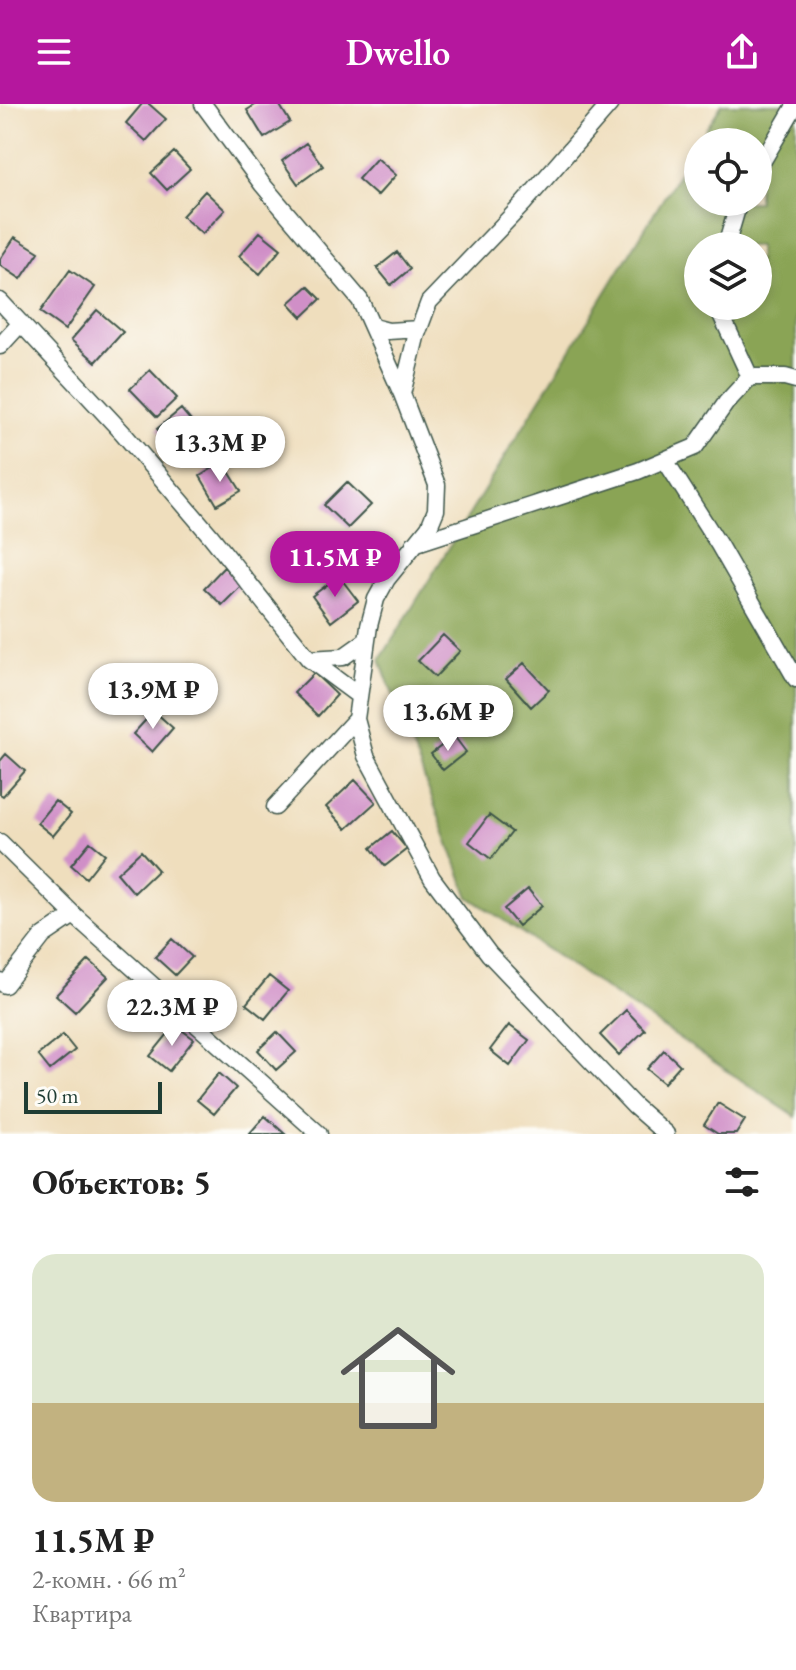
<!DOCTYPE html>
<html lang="ru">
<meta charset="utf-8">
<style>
body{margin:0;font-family:"EB Garamond",serif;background:#f2f2f2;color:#222;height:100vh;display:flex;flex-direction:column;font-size:30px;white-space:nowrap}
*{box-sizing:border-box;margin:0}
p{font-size:26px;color:#767676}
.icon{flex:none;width:44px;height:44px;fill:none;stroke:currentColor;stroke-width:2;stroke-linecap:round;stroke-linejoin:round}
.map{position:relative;height:1030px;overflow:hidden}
.sheet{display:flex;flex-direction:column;background:#fff;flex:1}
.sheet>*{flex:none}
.buttons{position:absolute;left:684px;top:24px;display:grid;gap:16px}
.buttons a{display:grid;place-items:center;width:88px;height:88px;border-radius:50%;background:#fff;box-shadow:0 4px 12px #0003;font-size:40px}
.scale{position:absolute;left:24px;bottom:20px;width:138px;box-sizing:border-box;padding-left:8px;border:4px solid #1f3d34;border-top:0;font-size:22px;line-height:28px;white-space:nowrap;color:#1f3d34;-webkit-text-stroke:6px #fdfcf7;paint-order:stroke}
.price{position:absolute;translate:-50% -68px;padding:0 18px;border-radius:28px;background:#fff;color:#222;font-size:26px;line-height:52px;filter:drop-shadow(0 2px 4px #0008)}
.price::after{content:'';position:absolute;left:50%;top:48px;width:24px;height:18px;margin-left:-12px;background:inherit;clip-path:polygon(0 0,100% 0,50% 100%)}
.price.active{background:#b5179e;color:#fff}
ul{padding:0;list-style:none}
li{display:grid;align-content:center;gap:16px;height:424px;padding:0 32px}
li+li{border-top:2px solid #e0e0e0}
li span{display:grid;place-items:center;height:248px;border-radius:24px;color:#555}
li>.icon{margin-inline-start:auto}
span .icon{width:144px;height:144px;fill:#fffc;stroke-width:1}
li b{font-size:34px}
h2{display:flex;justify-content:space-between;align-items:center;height:96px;padding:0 32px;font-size:34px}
header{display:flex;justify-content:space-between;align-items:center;height:104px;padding:0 32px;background:#b5179e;color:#fff;font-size:36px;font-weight:600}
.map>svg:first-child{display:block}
.forest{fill:#8aa455;stroke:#547044;stroke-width:2;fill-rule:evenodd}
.building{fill:#d08fc7}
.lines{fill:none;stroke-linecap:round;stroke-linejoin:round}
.minor-casing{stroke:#3e5549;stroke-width:19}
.minor{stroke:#fff;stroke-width:16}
</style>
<header><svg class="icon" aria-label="menu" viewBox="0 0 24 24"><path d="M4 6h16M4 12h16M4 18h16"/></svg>Dwello<svg class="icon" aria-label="share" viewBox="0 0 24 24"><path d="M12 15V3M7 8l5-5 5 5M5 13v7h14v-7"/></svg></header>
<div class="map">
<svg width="796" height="1030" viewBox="0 0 796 1030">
<rect width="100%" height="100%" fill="#fdfcf7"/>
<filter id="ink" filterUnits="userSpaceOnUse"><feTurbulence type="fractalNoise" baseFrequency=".0125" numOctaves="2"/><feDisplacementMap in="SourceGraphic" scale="16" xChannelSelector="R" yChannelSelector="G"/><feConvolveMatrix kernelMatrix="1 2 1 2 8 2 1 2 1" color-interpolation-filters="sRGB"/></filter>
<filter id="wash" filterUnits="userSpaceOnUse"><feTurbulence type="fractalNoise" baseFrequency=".006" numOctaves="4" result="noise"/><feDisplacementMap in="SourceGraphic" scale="32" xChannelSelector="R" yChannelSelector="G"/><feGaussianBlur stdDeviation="1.8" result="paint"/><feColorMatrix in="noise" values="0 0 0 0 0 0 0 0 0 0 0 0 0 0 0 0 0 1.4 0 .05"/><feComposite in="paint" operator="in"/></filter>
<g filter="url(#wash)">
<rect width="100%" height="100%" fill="#efdebd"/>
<path class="forest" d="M722,0H796V1013L469,793L380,556L698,38V98H758V38H698ZM698,142H758V202H698Z"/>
<g id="blocks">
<path class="building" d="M142,0H149L166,15L146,37L126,19Z
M257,0H279L290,18L264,34L247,6Z
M306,39L323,62L298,80L282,57Z
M174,48L190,65L167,86L151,69Z
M377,54L396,71L377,92L358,75Z
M205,87L225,106L202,130L182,112Z
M260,128L281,145L260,170L239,152Z
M15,133L39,148L21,175L0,161V155Z
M397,148L410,165L391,181L377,164Z
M70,166L95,183L65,226L40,208Z
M308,182L321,195L302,213L289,199Z
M97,206L123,228L96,258L71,236Z
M150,266L177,294L157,313L130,285Z
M181,305L206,335L182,355L157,325Z
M223,358L241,387L217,401L200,372Z
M347,378L371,401L348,424L324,401Z
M224,463L242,481L222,501L204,484Z
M339,472L358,497L331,518L312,492Z
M443,531L460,547L435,573L418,557Z
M524,559L549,586L531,603L506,575Z
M314,569L337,591L318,612L294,589Z
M154,607L173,624L152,648L133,630Z
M454,632L466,648L443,666L431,650Z
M6,650L25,667L3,692L0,690V657Z
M355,676L376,698L346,725L326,703Z
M55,697L71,710L53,732L37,719Z
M489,711L512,728L491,755L469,738Z
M392,727L407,745L385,762L371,744Z
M90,738L105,750L86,774L71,761Z
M141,747L158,766L134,789L117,769Z
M528,785L542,802L518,822L504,805Z
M172,835L192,853L175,871L155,853Z
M89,856L108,873L75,908L56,891Z
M269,872L288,887L265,915L246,900Z
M626,906L645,926L619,951L600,931Z
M175,921L194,935L169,967L150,952Z
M509,921L529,936L510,962L490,946Z
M277,928L296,948L276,966L258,946Z
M63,931L75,946L50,966L38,951Z
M664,946L680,961L664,979L647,965Z
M219,969L236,984L214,1010L197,996Z
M718,999L745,1016L736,1030H718L704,1021Z
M265,1012L285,1030H249Z"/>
</g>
</g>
<g filter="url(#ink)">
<use href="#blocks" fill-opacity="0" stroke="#3e5549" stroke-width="2"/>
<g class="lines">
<g class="minor-casing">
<path id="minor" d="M203,0L262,80L360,196L402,290
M610,0L523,100L429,198L416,233L402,290L437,381L436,406L429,423L387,475L376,495L369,522L356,615L366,652L432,774L489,850L634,1002L666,1030
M758,65L796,0
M726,142L739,98
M0,197L122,328L210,431L309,555L359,592
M717,202L750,273H785L796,276
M373,223L388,227L419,225
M0,242L21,219
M665,356L719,441L796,575
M414,440L638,367L695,343L726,299L750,273
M309,555L343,553L367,536
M275,703L356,615
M0,738L74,811L319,1030
M0,877L5,881L43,832L74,811"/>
</g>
<use href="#minor" class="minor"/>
</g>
</g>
</svg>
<div class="buttons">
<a><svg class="icon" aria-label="locate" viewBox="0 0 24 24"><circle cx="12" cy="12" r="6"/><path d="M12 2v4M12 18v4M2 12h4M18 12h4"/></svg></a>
<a><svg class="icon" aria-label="layers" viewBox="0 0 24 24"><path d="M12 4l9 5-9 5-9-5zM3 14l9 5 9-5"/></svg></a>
</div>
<div class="scale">50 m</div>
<b class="price" style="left:220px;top:380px">13.3M ₽</b>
<b class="price active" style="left:335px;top:495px">11.5M ₽</b>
<b class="price" style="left:153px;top:627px">13.9M ₽</b>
<b class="price" style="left:448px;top:649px">13.6M ₽</b>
<b class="price" style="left:172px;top:944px">22.3M ₽</b>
</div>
<section class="sheet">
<h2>Объектов: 5<svg class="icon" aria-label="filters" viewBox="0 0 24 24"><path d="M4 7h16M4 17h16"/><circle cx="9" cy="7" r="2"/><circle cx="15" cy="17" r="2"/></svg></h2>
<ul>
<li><span style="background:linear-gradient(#dfe7d0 60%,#c2b280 0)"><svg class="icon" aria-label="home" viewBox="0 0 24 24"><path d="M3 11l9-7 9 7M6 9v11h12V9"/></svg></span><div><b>11.5M ₽</b><p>2-комн. · 66 m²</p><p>Квартира</p></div></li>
</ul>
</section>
